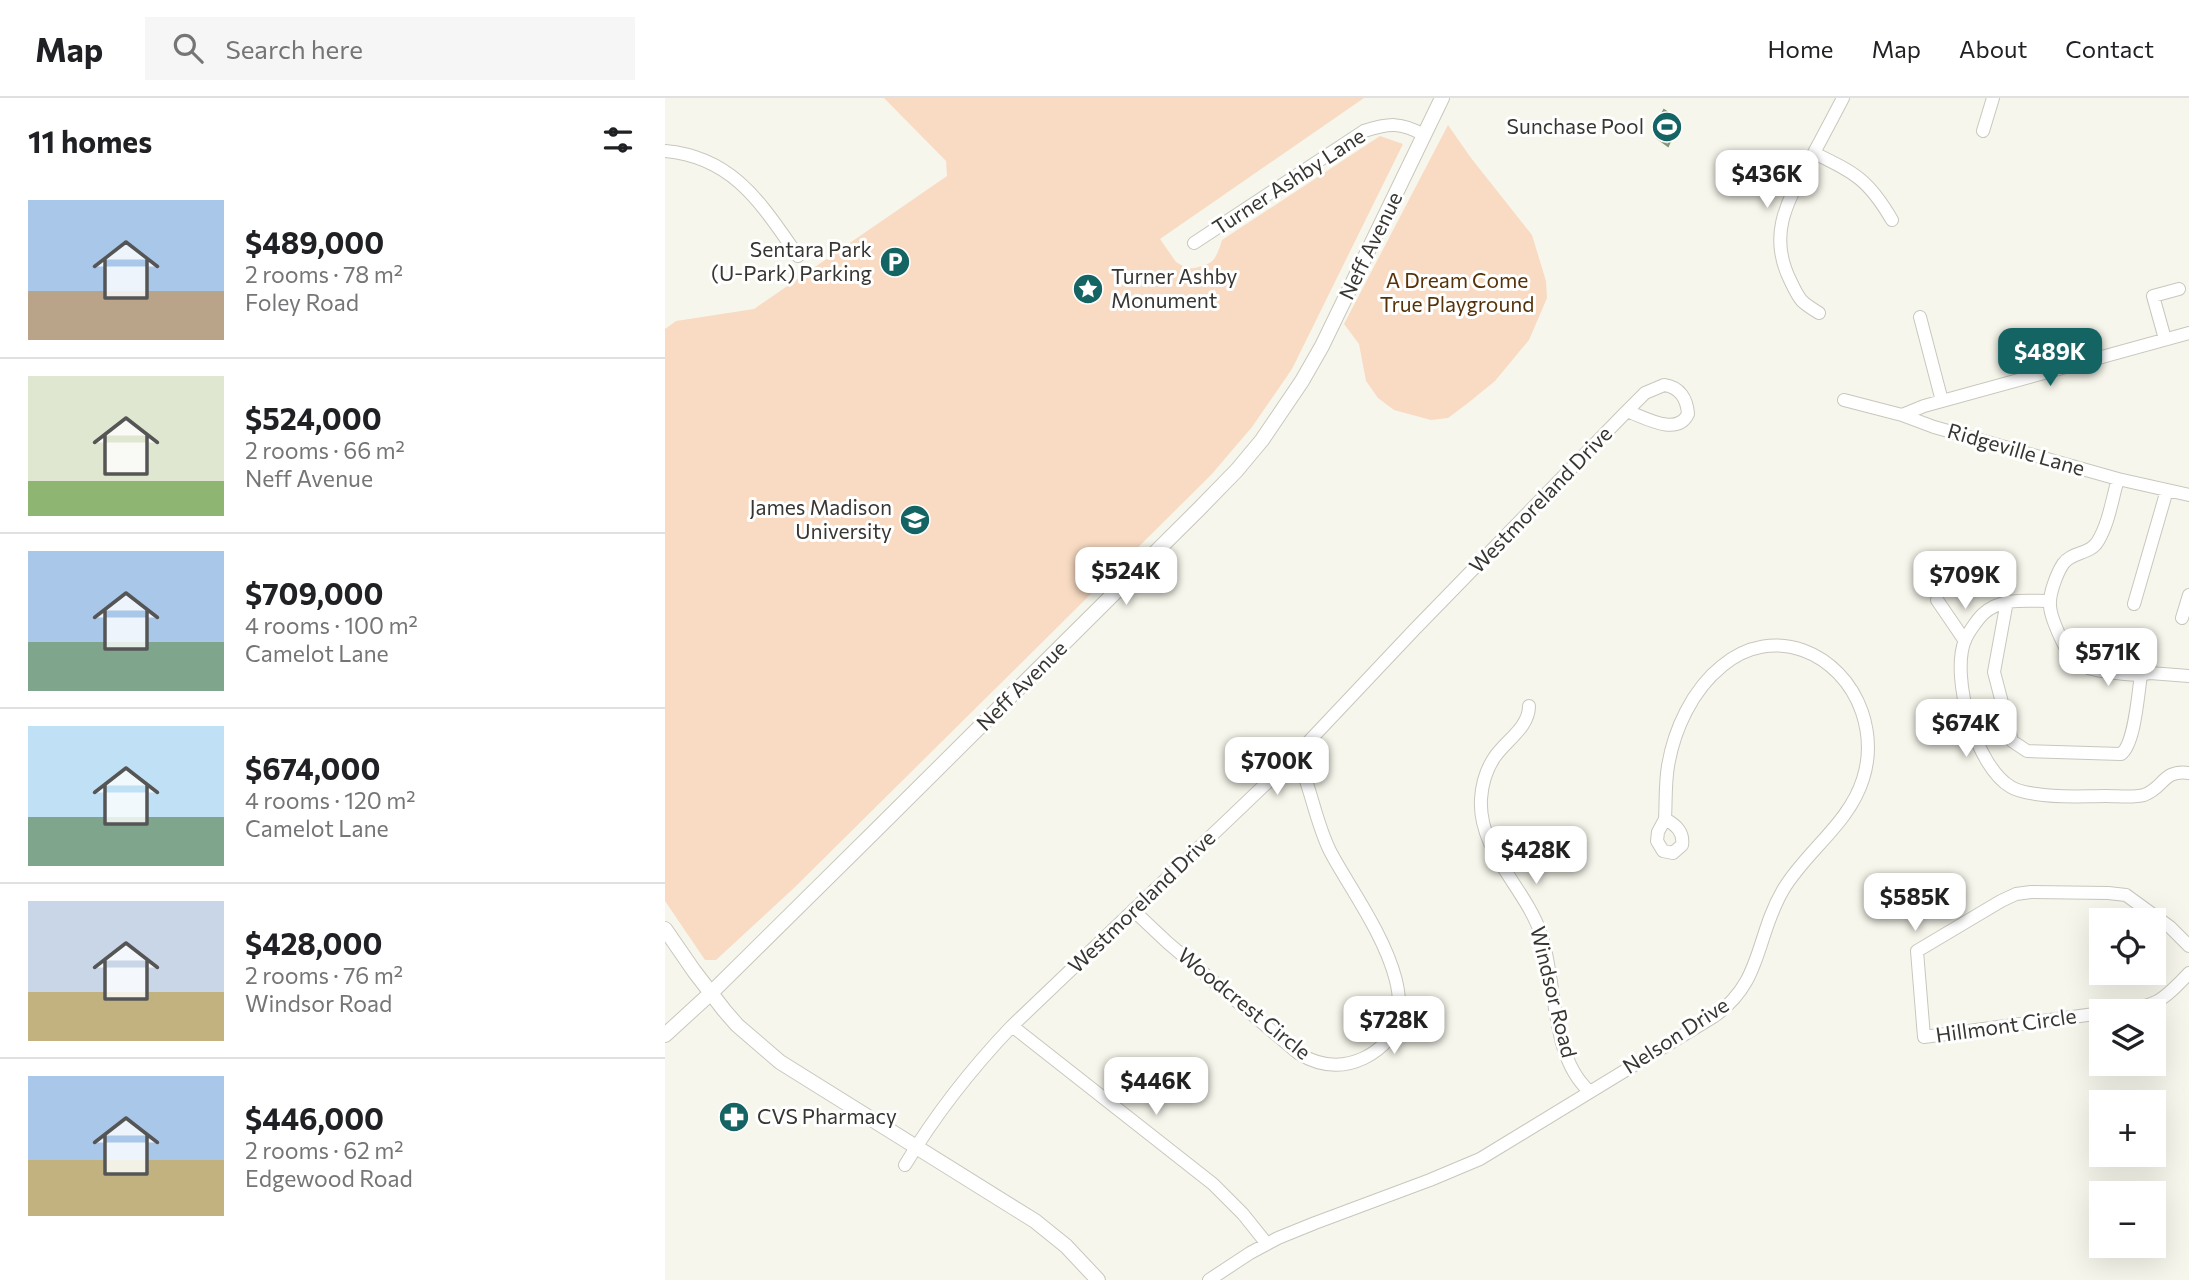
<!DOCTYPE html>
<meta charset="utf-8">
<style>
body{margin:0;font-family:Commissioner,sans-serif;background:#f6f6f6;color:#202124;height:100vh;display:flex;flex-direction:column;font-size:26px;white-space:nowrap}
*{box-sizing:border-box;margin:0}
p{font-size:23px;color:#757577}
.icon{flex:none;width:38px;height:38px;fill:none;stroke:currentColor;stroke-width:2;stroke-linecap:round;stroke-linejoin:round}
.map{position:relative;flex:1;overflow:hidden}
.panel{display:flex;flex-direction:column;background:#fff;width:665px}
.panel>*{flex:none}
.tools{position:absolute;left:1424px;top:810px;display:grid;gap:14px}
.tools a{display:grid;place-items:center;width:77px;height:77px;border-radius:0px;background:#fff;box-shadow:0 7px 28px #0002;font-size:35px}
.price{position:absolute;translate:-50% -60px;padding:0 16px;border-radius:14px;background:#fff;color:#222;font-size:23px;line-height:46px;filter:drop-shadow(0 2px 4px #0008)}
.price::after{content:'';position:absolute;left:50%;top:42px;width:21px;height:16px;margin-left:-10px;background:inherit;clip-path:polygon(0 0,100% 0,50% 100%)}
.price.on{background:#146464;color:#fff}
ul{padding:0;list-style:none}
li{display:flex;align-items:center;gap:21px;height:175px;padding:0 28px}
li+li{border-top:2px solid #e0e0e0}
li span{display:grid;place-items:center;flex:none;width:196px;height:140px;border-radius:0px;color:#555}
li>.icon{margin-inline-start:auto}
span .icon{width:84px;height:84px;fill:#fffc;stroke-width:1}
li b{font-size:30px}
h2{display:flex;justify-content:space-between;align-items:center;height:84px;padding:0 28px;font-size:30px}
header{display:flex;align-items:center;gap:42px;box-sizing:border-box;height:98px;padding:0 35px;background:#fff;border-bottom:2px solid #e0e0e0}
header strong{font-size:33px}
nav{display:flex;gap:38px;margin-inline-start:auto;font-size:24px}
.search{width:490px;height:63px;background:#f6f6f6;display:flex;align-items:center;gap:18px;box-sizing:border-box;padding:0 24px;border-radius:0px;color:#757577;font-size:26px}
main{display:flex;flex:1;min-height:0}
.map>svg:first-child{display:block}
.green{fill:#f8dbc2}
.water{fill:#a0bd97;stroke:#809479;stroke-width:2}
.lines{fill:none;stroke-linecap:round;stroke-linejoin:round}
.minor-casing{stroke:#c8c7bd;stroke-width:14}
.major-casing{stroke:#c8c7bd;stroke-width:16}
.minor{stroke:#fff;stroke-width:12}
.major{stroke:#fff;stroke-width:14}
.labels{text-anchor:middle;stroke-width:6;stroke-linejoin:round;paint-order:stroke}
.poi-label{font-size:21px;fill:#373632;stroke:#fff;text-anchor:end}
.street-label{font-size:21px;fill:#373632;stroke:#fff}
.park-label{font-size:21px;fill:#563209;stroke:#fff}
</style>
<header>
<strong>Map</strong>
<div class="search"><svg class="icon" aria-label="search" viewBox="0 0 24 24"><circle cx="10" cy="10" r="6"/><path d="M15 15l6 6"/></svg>Search here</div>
<nav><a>Home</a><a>Map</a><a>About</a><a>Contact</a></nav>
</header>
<main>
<section class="panel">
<h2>11 homes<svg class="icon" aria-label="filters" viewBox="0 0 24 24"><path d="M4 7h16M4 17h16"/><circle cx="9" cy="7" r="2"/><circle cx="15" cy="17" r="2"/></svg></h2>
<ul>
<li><span style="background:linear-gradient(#a9c7e8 65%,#b9a48a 0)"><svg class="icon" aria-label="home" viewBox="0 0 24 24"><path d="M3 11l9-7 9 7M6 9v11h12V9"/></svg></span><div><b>$489,000</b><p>2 rooms · 78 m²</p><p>Foley Road</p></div></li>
<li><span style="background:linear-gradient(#dfe7d0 75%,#8fb573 0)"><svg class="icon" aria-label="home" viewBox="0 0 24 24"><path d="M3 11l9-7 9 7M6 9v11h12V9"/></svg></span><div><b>$524,000</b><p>2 rooms · 66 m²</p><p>Neff Avenue</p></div></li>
<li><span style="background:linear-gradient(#a9c7e8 65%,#7fa58c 0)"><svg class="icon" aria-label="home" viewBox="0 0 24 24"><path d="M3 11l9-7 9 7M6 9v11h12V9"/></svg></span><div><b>$709,000</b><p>4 rooms · 100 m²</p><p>Camelot Lane</p></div></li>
<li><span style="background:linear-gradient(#bfe0f5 65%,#7fa58c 0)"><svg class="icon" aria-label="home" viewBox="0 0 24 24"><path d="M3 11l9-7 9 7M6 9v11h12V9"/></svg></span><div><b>$674,000</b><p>4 rooms · 120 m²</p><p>Camelot Lane</p></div></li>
<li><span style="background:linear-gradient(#c9d6e8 65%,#c2b280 0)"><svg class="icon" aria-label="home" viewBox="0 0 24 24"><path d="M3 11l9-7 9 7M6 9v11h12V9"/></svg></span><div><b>$428,000</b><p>2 rooms · 76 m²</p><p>Windsor Road</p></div></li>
<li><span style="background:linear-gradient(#a9c7e8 60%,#c2b280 0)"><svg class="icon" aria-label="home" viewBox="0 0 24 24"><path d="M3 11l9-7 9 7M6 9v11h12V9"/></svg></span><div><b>$446,000</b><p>2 rooms · 62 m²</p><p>Edgewood Road</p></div></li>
</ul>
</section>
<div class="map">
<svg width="1524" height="1182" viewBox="0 0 1524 1182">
<rect width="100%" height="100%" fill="#f7f6ec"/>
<path class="green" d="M219,0H699L495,141L511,164L523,171C547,167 550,165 557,142L715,38L738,46L627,271L587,329L546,377L130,789L51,862H40L0,803V231L11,223L89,211L282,78L281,63Z
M783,27L806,60L867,137L881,183L882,200L864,242L830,283L803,305L783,320L766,322L729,312L713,300L701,283L694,246L679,226Z"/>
<path class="water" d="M999,12L1011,20C1006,28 1009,37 1003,48L992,40C996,30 993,21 999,12Z"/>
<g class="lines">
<g class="minor-casing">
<path id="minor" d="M1318,33L1328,0
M0,53C69,59 97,107 133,158
M1149,55C1190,75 1203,81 1227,122
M529,145L699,33C724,25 736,24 759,37
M1154,215C1136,204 1135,203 1126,184C1102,137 1122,104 1145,62C1156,42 1167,21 1178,0
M1255,219L1277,303
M1500,241L1488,198L1514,191
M999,287C1015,289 1022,301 1023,316C1012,339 979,319 962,313L980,295Z
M1179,302L1237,317L1269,329L1453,381L1524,397
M1237,317L1259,308L1524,235
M1272,502L1300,543
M1342,503L1329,574L1347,643L1362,653L1456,656C1470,646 1473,595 1476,577C1459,576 1426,574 1412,565C1402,558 1385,519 1385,507C1384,496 1392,475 1398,466C1407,453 1425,457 1433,443C1444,425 1447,401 1453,381
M1385,503C1362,503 1336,499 1318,516C1312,522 1303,535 1300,542C1285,579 1311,669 1346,689C1352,693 1364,695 1371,696C1394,700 1419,698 1441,698C1453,698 1468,700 1479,697C1499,690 1498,671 1524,675
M1469,506L1502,392
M1517,520L1524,497
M1476,577L1485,575L1524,578
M864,608C864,630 840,643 829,660C821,672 817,686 816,701C813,753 860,789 876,836C892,884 885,958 924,993
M1000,721C1011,727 1019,734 1017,747L1008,755L998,753L992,743L993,734Z
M468,812L503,845L633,955C654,968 676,971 699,960C784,918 691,804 665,753C650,723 646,688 631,657
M1449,914C1491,907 1494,907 1524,875
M1437,915L1259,939L1252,853L1336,803L1351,796L1366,794L1443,795L1461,797L1505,829L1524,848
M347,928L548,1086L578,1116L602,1146
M240,1067C270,1017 307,970 347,928L631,657L749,532L962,313
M544,1182L585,1155L613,1140L650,1125L765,1082L815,1061L1048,919C1098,885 1090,840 1118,792C1141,753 1184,726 1198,681C1205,659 1204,635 1197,614C1176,554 1108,525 1057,568C1027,592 1009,632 1003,668C1000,686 1001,704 1000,721"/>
</g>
<g class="major-casing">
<path id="major" d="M0,831L29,873L59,912L72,927L115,964L370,1123L401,1148L433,1182
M0,937L46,895L207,736L535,410L572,372L597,342L637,283L657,248L777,0"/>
</g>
<use href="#minor" class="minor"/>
<use href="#major" class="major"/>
</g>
<defs>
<g id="stadium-disc" transform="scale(1.575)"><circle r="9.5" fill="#146464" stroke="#fff"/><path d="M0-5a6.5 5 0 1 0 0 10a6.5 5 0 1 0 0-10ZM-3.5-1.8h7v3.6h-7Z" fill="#fff"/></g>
<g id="parking-disc" transform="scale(1.575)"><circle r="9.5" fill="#146464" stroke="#fff"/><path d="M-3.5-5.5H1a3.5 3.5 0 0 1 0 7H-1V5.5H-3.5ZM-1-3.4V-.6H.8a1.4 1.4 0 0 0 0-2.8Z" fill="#fff"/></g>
<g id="sight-disc" transform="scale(1.575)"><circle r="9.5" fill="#146464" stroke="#fff"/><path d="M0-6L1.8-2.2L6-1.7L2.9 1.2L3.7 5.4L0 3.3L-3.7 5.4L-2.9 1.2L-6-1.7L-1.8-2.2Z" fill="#fff"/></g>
<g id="university-disc" transform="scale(1.575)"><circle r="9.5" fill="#146464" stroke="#fff"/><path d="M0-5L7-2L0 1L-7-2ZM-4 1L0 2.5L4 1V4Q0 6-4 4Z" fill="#fff"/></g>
<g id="pharmacy-disc" transform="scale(1.575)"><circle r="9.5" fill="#146464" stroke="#fff"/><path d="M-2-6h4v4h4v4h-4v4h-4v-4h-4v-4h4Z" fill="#fff"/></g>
</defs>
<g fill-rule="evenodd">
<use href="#stadium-disc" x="1002" y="29"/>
<use href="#parking-disc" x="230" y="164"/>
<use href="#sight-disc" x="423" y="191"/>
<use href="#university-disc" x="250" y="422"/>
<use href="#pharmacy-disc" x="69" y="1019"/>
</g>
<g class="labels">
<g class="poi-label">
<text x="979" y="36">Sunchase Pool</text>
<text x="207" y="159">Sentara Park<tspan x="207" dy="24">(U-Park) Parking</tspan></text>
<text x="446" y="186" text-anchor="start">Turner Ashby<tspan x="446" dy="24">Monument</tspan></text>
<text x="227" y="417">James Madison<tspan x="227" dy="24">University</tspan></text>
<text x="92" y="1026" text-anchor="start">CVS Pharmacy</text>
</g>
<g class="street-label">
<text transform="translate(624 84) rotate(-33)" y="7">Turner Ashby Lane</text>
<text transform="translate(706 148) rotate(-64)" y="7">Neff Avenue</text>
<text transform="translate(1351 352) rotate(16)" y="7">Ridgeville Lane</text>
<text transform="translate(876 402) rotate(-46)" y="7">Westmoreland Drive</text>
<text transform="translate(357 588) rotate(-45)" y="7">Neff Avenue</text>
<text transform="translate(477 804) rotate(-44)" y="7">Westmoreland Drive</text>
<text transform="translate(888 894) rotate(76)" y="7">Windsor Road</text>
<text transform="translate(579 906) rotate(39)" y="7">Woodcrest Circle</text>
<text transform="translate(1341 928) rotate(-8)" y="7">Hillmont Circle</text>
<text transform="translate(1011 938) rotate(-33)" y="7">Nelson Drive</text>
</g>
<g class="park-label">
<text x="792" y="190">A Dream Come<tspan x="792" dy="24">True Playground</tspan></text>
</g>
</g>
</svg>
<div class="tools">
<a><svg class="icon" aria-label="locate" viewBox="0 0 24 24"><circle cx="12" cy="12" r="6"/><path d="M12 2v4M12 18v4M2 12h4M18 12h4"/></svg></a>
<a><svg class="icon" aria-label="layers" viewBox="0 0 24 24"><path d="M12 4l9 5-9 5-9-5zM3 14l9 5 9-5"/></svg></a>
<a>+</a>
<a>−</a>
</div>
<b class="price" style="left:1102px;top:112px">$436K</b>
<b class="price on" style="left:1385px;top:290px">$489K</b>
<b class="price" style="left:461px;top:509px">$524K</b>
<b class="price" style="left:1300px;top:513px">$709K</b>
<b class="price" style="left:1443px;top:590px">$571K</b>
<b class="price" style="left:1301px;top:661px">$674K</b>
<b class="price" style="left:612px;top:699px">$700K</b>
<b class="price" style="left:871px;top:788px">$428K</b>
<b class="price" style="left:1250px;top:835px">$585K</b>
<b class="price" style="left:729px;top:958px">$728K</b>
<b class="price" style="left:491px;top:1019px">$446K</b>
</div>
</main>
